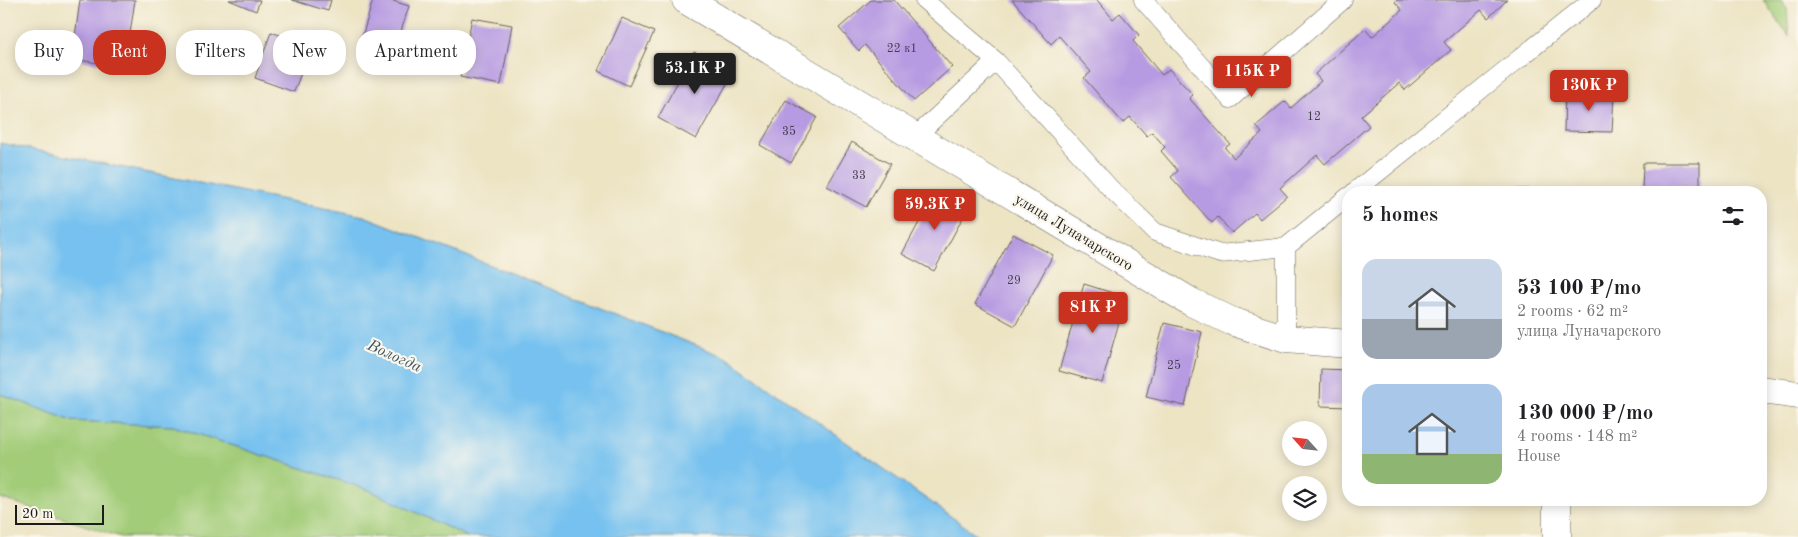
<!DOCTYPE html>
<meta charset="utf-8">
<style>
body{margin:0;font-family:"Old Standard TT",serif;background:#f6f6f6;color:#202124;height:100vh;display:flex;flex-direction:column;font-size:19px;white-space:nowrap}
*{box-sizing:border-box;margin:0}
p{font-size:16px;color:#757577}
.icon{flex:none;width:28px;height:28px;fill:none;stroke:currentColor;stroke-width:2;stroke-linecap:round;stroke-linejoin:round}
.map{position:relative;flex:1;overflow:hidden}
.panel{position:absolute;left:1342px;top:186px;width:425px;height:320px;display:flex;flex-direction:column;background:#fff;border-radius:20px;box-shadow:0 2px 12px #0003}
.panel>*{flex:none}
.banner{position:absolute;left:15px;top:30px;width:475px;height:45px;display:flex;gap:10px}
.needle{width:32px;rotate:297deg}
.controls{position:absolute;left:1282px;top:421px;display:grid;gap:10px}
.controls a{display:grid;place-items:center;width:45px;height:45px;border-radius:50%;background:#fff;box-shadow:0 2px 12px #0003;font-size:25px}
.scale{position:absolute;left:15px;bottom:12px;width:89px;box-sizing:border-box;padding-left:5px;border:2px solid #1c1c1c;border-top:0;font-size:14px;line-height:18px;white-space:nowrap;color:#1c1c1c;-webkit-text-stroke:4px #fbf7ec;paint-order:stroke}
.price{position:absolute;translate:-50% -42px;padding:0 11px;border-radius:5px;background:#c8321e;color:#fff;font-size:16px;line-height:32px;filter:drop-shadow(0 1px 2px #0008)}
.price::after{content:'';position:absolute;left:50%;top:30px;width:15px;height:11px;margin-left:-8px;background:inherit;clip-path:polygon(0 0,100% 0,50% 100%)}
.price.current{background:#222;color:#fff}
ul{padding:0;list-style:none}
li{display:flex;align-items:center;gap:15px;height:125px;padding:0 20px}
li span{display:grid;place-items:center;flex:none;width:140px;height:100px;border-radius:15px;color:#555}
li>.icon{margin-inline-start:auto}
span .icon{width:60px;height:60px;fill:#fffc;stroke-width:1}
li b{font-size:21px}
h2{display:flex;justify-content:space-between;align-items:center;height:60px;padding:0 20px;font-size:21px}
.tag{padding:0 18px;border-radius:20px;background:#fff;box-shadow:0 2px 12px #0003;font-size:18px;line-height:45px}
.tag.current{background:#c8321e;color:#fff}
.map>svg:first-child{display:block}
.green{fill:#a2cc78;stroke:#5f744a}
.water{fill:#76c1ef;stroke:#496e86}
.building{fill:#b79be2}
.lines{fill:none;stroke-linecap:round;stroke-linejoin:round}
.lane-casing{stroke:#656257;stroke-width:19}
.street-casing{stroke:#656257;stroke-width:29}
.lane{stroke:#fff;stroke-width:18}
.street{stroke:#fff;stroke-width:28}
.labels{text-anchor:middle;stroke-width:4.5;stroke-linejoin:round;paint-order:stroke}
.number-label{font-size:12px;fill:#433c4e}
.street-label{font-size:15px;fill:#1c1c1c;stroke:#fbf7ec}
.water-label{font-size:16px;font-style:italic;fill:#3c5666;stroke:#fbf7ec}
</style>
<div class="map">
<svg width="1798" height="537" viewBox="0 0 1798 537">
<rect width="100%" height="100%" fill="#fbf7ec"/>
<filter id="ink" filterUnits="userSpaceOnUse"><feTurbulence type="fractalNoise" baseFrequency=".02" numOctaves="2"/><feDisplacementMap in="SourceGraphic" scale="10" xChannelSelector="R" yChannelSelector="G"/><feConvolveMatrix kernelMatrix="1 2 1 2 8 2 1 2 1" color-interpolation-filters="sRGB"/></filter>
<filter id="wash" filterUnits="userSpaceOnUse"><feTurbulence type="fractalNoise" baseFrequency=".0096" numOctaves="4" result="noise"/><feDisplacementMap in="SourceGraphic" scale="20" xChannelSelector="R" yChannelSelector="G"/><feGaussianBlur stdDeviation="1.12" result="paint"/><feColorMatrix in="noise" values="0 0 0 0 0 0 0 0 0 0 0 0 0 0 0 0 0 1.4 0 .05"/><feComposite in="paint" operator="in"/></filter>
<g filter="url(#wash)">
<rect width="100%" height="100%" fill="#ede4c4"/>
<path class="green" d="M1763,0H1781L1787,9L1789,36Z
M0,394L72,421L173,426L369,490L468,537H121L0,498Z"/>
<path class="water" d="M0,143L364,216L726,357L980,537H468L369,490L173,426L72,421L0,394Z"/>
<g id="blocks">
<path class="building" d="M80,0H135L125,67L72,59Z
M229,0H260L256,11Z
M292,0H331L328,11Z
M373,0H390L409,6L395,50L361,40Z
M871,0H894L952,67L914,101L865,45L859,51L839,28Z
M1012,0H1097L1113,19L1120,13L1139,35L1133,41L1162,75L1169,69L1193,95L1189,98L1230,144L1225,148L1234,158L1262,133L1256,126L1285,101L1291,108L1321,81L1315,74L1365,29L1372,37L1402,10L1395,2L1397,0H1507L1488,18L1481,10L1444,42L1451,50L1405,90L1399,83L1361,116L1369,126L1325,164L1317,155L1280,188L1287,196L1260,219L1255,213L1232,233L1218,217L1212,223L1171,177L1178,171L1161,151L1165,147L1152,132L1147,136L1130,117L1123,123L1084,78L1091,72L1059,36L1051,44Z
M472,18L512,25L501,85L460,77Z
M622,18L654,32L629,86L598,71Z
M271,32L311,46L294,92L255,78Z
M694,52L733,73L696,139L658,118Z
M1565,91L1614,93L1612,132L1564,131Z
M786,100L817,117L791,163L760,145Z
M852,142L890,164L866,207L827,186Z
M1643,163H1700V192H1642Z
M1499,189H1539V192H1499Z
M936,191L968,208L934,271L902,254Z
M1013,234L1053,255L1015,326L975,304Z
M1084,284L1126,297L1102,383L1059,371Z
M1164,323L1202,332L1185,406L1146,397Z
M1321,369L1349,370V407L1320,406Z
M1431,500H1470L1471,503L1431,502Z"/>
</g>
</g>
<g filter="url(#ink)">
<use href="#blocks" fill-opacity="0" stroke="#656257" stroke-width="1"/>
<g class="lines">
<g class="lane-casing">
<path id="lane" d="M1143,0L1230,99L1343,0
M996,61L1110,188L1155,232L1220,254L1286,247
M915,137L996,61L924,0
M1354,192L1592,0
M1286,339V247L1349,196"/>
</g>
<g class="street-casing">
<path id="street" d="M686,0L1191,302L1231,321L1286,339L1349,344
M1761,390L1798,395
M1557,500V537"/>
</g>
<use href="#lane" class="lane"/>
<use href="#street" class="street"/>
</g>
</g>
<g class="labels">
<g class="number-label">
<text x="902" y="52">22 к1</text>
<text x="1314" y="120">12</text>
<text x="789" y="135">35</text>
<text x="859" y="179">33</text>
<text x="1014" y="284">29</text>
<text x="1174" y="369">25</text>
</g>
<g class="street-label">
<text transform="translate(1074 232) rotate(31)" y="5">улица Луначарского</text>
</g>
<g class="water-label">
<text transform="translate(395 355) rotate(24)" y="6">Вологда</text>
</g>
</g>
</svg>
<div class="controls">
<a><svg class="needle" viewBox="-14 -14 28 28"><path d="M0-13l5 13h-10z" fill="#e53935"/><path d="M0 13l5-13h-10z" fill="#757577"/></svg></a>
<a><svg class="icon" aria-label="layers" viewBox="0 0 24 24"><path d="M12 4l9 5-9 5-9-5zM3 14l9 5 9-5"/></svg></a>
</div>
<div class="scale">20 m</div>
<b class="price current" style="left:695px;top:95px">53.1K ₽</b>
<b class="price" style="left:1252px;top:98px">115K ₽</b>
<b class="price" style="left:1589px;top:112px">130K ₽</b>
<b class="price" style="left:935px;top:231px">59.3K ₽</b>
<b class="price" style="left:1093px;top:334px">81K ₽</b>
<div class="banner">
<a class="tag">Buy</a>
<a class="tag current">Rent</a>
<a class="tag">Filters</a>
<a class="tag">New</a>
<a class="tag">Apartment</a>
</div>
<section class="panel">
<h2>5 homes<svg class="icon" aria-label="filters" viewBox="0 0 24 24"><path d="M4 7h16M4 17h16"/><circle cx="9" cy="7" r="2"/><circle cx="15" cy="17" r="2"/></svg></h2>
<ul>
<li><span style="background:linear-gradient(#c9d6e8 60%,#9aa5b1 0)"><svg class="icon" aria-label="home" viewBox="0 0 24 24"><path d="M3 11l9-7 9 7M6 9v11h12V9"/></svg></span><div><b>53 100 ₽/mo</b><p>2 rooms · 62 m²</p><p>улица Луначарского</p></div></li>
<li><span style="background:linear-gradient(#a9c7e8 70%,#8fb573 0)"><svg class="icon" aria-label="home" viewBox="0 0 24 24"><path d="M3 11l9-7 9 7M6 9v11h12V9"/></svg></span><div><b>130 000 ₽/mo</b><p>4 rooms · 148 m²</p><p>House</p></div></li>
</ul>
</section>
</div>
